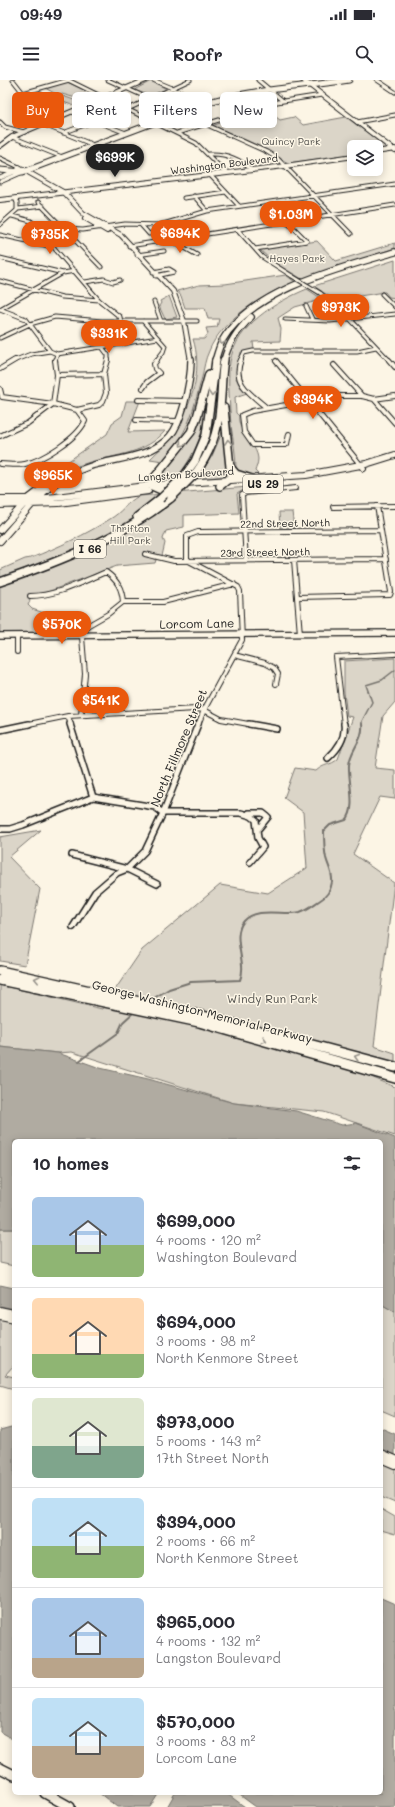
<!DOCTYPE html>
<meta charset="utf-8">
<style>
body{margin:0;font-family:Mali,sans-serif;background:#f7f7f7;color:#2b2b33;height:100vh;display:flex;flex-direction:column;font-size:15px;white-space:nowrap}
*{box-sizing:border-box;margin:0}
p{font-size:13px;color:#7c7c81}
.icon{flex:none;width:22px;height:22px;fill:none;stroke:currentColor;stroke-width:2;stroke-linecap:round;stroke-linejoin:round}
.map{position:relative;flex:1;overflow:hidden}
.drawer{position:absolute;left:12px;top:1059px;width:371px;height:656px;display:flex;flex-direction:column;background:#fff;border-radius:6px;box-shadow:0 2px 10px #0003}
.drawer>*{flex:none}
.guide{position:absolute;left:12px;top:12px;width:371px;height:36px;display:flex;gap:8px}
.tools{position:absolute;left:347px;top:60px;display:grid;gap:8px}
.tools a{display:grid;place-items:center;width:36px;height:36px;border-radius:6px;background:#fff;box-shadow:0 2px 10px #0003;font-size:20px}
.price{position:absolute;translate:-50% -34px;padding:0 9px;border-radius:14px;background:#ea580c;color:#fff;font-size:13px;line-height:26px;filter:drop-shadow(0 1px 2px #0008)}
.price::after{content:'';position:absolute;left:50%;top:24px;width:12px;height:9px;margin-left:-6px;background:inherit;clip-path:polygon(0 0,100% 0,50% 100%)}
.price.selected{background:#222;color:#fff}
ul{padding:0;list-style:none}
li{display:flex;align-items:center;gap:12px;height:100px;padding:0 20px}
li+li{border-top:1px solid #e1e1e2}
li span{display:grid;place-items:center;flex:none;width:112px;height:80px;border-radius:6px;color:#555}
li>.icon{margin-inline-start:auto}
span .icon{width:48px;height:48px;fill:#fffc;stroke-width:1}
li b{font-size:17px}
h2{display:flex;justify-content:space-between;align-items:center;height:48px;padding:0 20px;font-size:17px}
.tag{padding:0 14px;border-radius:6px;background:#fff;box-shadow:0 2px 10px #0003;font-size:14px;line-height:36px}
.tag.selected{background:#ea580c;color:#fff}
.status{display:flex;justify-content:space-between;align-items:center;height:28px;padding:0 20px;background:#fff;direction:ltr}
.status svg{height:11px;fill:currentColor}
header{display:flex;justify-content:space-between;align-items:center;height:52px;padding:0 20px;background:#fff;font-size:18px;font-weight:600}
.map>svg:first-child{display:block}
.green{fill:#dbd5c8;stroke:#7c7872}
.water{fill:#b0aba1;stroke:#75726c}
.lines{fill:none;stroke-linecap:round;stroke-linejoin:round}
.stream-far1{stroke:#75726c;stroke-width:1.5}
.stream{stroke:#75726c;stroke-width:2}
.street-far2-casing{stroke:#1c1c1c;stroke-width:5}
.street-far1-casing{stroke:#1c1c1c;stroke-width:6}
.street-casing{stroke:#1c1c1c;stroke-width:8}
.secondary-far2-casing{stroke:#1c1c1c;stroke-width:6}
.secondary-far1-casing{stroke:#1c1c1c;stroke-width:8}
.secondary-casing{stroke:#1c1c1c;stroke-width:12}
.primary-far1-casing{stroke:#1c1c1c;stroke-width:7}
.primary-casing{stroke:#1c1c1c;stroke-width:8}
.highway-far3-casing{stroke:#1c1c1c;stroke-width:8}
.highway-far2-casing{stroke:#1c1c1c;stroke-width:10}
.highway-far1-casing{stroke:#1c1c1c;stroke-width:12}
.highway-casing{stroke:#1c1c1c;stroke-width:14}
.street-far2{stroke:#fcf5e5;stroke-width:3}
.street-far1{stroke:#fcf5e5;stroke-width:4}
.street{stroke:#fcf5e5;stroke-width:5}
.secondary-far2{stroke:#fcf5e5;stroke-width:4}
.secondary-far1{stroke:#fcf5e5;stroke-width:5.5}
.secondary{stroke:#fcf5e5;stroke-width:9}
.primary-far1{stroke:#fcf5e5;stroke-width:5}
.primary{stroke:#fcf5e5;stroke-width:6}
.highway-far3{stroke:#fcf5e5;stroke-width:5.5}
.highway-far2{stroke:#fcf5e5;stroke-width:7}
.highway-far1{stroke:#fcf5e5;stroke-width:9}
.highway{stroke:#fcf5e5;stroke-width:12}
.street-bridge-casing{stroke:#1c1c1c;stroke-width:5;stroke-linecap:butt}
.highway-bridge-casing{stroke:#1c1c1c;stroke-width:10;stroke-linecap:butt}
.street-bridge{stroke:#fcf5e5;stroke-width:3}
.highway-bridge{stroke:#fcf5e5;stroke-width:7}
.oneway{stroke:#97938b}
.labels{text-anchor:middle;stroke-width:3;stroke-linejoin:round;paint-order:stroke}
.far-park-label{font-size:10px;fill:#555450;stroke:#fcf5e5}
.far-street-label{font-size:10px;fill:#1c1c1c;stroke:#fcf5e5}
.shield{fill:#fcf5e5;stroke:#5f5d58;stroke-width:1}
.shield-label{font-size:11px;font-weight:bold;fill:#1c1c1c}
.street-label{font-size:12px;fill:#1c1c1c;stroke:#fcf5e5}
.park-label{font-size:12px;fill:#555450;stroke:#fcf5e5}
</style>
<div class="status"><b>09:49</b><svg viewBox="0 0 49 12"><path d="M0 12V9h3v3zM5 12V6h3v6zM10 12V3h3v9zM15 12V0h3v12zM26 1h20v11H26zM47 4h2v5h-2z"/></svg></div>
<header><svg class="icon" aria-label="menu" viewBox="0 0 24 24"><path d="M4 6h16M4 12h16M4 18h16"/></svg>Roofr<svg class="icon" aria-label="search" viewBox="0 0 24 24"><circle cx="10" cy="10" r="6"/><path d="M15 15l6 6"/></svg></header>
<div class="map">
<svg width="395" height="1727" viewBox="0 0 395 1727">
<rect width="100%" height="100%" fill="#fcf5e5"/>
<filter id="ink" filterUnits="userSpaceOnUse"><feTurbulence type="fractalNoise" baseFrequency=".025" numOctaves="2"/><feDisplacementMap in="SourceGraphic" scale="8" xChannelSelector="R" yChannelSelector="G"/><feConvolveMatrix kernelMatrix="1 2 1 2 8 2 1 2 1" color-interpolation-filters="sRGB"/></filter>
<g filter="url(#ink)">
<path class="green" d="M151,1L167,9L150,16L134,10Z
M67,2L101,17L90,22L62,14L60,15L85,24L78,27L63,22L39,30L34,23L59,20L55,16L58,15L45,8Z
M250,32L257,36L272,34L280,40L294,37L303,45L346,37L380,62L372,64L381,63L387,68L376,70V67H354V74L288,83L265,70L212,46Z
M317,161L336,181L395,163V168L302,199L272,181L260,170Z
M395,180V218L389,217L385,212L340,219L343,223L340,224L314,206Z
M286,195L295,202C265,213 221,240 209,271C205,279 204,288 202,297C192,335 189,351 163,381L150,379C158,371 167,363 174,355C178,350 179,345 181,341C194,316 202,287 193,259H204L208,254L206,248L217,247L219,239H208L205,228H185L181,216L177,211L199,205L225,204Z
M307,209L334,227L317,221L295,227L278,238L281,249L280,261L253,262L254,270L241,272L236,298L241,308L246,307L250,312L235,317L236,333L239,336C237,353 257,363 258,379C258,383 256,388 255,391L259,395L242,394L236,388C236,374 233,360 231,346C230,325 227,302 230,282C236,245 276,222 307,209Z
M169,216L177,237L165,239L159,226L161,223L160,221Z
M205,318H207C206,350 195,375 175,400L156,402L155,400C181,375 190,349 205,318Z
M126,321H140L128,352L165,351C147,373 116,375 90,382C74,387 58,393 45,402L32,397L60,387L107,354L112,343L122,336Z
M224,348L228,396L197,399L212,376Z
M248,407L237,414L239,433L184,435V447L166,451L163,459L165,463L162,476L145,474L142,475L156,480L155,483L117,486L39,515L29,516L30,521L28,525L32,529L85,546L79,553L0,554V490L25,479L31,478C59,467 85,455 110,439C121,433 127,422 139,416Z
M279,432H292L294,448H280Z
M395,578V622L383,636L375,688L395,690V719L380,717L353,774L394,803L374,966L395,973V982L373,977L371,997L395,1007V1056L324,1032L234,1023L72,972L58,973L0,967V905L102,929L142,870L220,805L268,813L307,788L303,732L284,718L295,688L316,691C325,683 330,686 338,679L353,637L347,636L344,612V581Z
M41,750L9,777L40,809L25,885L0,881V757Z
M0,1149H14V1186L0,1183Z
M381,1224L395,1232V1336L381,1330Z
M0,1237L14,1240V1285L5,1295L14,1297V1309L0,1305Z
M381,1381L395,1387V1423L381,1417Z
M381,1429L395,1437V1454L381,1450Z"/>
<path class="water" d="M0,967L58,973L100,988L148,999L234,1023L296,1031L342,1045L356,1043L395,1058V1232L381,1224V1061H14V1149H0Z
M0,1205L14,1208V1229L0,1226Z
M11,1347L14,1348V1660L0,1652V1350Z
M381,1348L395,1354V1375L381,1369Z
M381,1518L395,1524V1727H256L237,1713H381Z
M99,1713H159L150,1727H117Z
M175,1713H226L245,1727H167Z"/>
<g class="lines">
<path class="stream-far1" d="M362,645V641L372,622L366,605L382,600L395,590"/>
<path class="stream" d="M149,921L169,909L191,902L240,900C248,882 230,857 244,841C257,826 284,836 300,832C307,830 313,825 319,821C326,817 331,810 332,802C333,793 328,786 326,778C324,769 324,760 324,751L330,745L346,740C357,729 348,701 349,685C350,670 364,660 362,644
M79,981L118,953L123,942L134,932"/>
<g class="street-far2-casing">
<path id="street-far2" d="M13,0L38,32L57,38
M68,0L196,63L226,93
M108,0L267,72L278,79L351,154
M153,0L203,21
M258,0L283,21
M377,0L395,12
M23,13L69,0
M126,30L190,0
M72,32L126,53
M0,42L5,47L24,52
M357,42L395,35
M42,44L91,64
M63,53L95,41
M177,53L277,22L322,15
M12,57L62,77
M209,74C225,73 240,79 252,90
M0,78L19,87
M210,95L239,126
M0,98L17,91
M0,102L23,92
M194,116L207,131
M184,118L226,112
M38,122L101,187
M18,129L43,126
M12,136L31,141L99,220L120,237L121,241
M288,142L305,159
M0,145L17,130V123L15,118
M141,145L149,154L192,148L201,156
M37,148L58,144
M64,149L83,150L125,144L160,145L207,131L395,104
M238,150L262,177L292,196
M0,155L54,167
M171,160L197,175
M129,166L395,125
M255,169L307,161
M137,175L164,171
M0,178L63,193
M153,192L169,189L174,192L156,196
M0,201L62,217L99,220
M85,202L104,199L113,202L120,200
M320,213L350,239L390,281
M382,214L395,227
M154,222L161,241
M306,226L312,239
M0,229L26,239L50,271L57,274L55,281
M0,229L63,193L75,191
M285,239L330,241L395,234
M143,241L165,266L163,272L156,281
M0,258L30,244L55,237L102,241H197
M102,267L108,275V281
M57,274L158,258
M13,281L31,274L50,271
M240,281L244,273L253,271H357L376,267"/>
</g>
<g class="street-far1-casing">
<path id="street-far1" d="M241,280C231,303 252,315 267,328
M389,280L395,287
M276,281L364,389
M334,285L362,316
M0,289L15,280
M57,295L104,294
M143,308L147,302L159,293L155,289L154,284L157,280
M0,309L2,317L53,324L77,330L99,325L103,321L106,313L104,294L108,280
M374,319L395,343
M138,320L184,321
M53,324L57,295L55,280
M136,340L178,341
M289,354L287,364L285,365H253L244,352L242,335L252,331L337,316H362L374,319L395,316
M0,356L28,343L53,324
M0,384C8,384 18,386 25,384C43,380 78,358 85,341L77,330
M333,427L395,426
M145,474L174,481L386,479
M246,480L242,415L246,413L296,408
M294,480L300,554
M30,516C57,516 81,502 106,492C117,500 122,508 123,522L108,534L87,546L82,557L85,594L81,635
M297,517L390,515L391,512L377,426
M123,522H163L234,504
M17,556V572
M234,575L265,583L274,588L278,594L276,604
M68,636L71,645
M24,645L68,636L196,629L204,630L221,639L254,645
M198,645L204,630L242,560L240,511L238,507L189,481L187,478V456L198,452L381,450
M344,645L336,577L395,574"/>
</g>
<g class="street-casing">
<path id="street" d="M70,644L93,717
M249,644L277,649
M0,650L29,644
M328,678C338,669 346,658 344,644
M249,733H263L268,737L259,748
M0,749H10L23,745L93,717L155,727L163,733H241L251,736L256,740L258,758L263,767L250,782
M72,775L127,789L157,804
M73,847L95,812L117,793L127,789L145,771L163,733L198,644"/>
</g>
<g class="secondary-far2-casing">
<path id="secondary-far2" d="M303,0L395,71
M0,66L12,57L146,0
M376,72L395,69
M18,90L19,87L63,112L83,133L121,155L173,211L184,241L191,281
M0,120L285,86L354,76
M85,138L107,151"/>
</g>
<g class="secondary-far1-casing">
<path id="secondary-far1" d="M28,419L49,403
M37,419C53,402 72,392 94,385C119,378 152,377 170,356C177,348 181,336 184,325C188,310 191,296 191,280
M0,556L395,553"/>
</g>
<g class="secondary-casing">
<path id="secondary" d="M0,1688L14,1695
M45,1713L70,1727"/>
</g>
<g class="primary-far1-casing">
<path id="primary-far1" d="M0,90L23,92L209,22C255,9 302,7 349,0"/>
</g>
<g class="primary-casing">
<path id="primary" d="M0,419H39L154,405L306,395L366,384L395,375
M0,425L59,423L148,411
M0,450L25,423
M0,461L34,422"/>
</g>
<g class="highway-far3-casing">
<path id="highway-far3" d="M215,281C217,275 219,267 222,261C252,209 341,188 395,172
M224,281C228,263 238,250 251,237"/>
</g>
<g class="highway-far2-casing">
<path id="highway-far2" d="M230,387L236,394L252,399
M195,394C210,373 218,353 220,327C222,312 221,296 224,280
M185,395L195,381L206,355L216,280
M220,406L231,397L224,328
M161,410L152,406L151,402L191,352L197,337L209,294
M137,437L160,419
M0,502C61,481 120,458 171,418"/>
</g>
<g class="highway-far1-casing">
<path id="highway-far1" d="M0,891L203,936L395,987
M0,900L199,942L395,998"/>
</g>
<g class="highway-casing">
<path id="highway" d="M0,1233L14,1236
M381,1376L395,1382"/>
</g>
<use href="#street-far2" class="street-far2"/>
<use href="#street-far1" class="street-far1"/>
<use href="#street" class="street"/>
<use href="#secondary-far2" class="secondary-far2"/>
<use href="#secondary-far1" class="secondary-far1"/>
<use href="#secondary" class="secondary"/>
<use href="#primary-far1" class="primary-far1"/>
<use href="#primary" class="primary"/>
<use href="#highway-far3" class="highway-far3"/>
<use href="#highway-far2" class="highway-far2"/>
<use href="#highway-far1" class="highway-far1"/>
<use href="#highway" class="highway"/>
<g class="street-bridge-casing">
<path id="street-bridge" d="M292,196L320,213"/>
</g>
<g class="highway-bridge-casing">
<path id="highway-bridge" d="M171,418L195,394
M160,419L185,395"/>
</g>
<use href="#street-bridge" class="street-bridge"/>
<use href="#highway-bridge" class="highway-bridge"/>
</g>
<defs><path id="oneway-chevron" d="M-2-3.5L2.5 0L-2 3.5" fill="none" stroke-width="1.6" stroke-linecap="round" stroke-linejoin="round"/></defs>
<g class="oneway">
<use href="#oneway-chevron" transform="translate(222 262) rotate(119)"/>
<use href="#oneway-chevron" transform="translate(212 314) rotate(93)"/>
<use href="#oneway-chevron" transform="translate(228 362) rotate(-95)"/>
<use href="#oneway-chevron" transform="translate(182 364) rotate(126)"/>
<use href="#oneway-chevron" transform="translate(37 899) rotate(-167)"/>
<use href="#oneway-chevron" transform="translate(264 960) rotate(15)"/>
<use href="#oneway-chevron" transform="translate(357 977) rotate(-164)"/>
</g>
</g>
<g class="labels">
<g class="far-park-label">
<text x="291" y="65">Quincy Park</text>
<text x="297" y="182">Hayes Park</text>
<text x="130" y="452">Thrifton<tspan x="130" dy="12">Hill Park</tspan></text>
</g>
<g class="far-street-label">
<text transform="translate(224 84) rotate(-7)" y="4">Washington Boulevard</text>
<text transform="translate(186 394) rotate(-4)" y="4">Langston Boulevard</text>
<text transform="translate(285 443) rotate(-1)" y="4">22nd Street North</text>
<text transform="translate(265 472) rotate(-1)" y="4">23rd Street North</text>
</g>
<g class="shield">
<rect x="243" y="395" width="40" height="18" rx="3"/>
<rect x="74" y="460" width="32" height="18" rx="3"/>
</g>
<g class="shield-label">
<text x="263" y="408">US 29</text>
<text x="90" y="473">I 66</text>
</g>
<g class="street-label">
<text transform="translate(197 544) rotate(-1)" y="4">Lorcom Lane</text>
<text transform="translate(179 668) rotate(-67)" y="4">North Fillmore Street</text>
<text transform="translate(202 932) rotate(14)" y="4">George Washington Memorial Parkway</text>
</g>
<g class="park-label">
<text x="272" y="923">Windy Run Park</text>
</g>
</g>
</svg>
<div class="tools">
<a><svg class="icon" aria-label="layers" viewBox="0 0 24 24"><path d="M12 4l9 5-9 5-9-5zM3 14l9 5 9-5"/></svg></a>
</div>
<b class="price selected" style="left:115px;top:98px">$699K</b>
<b class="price" style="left:291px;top:155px">$1.03M</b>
<b class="price" style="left:180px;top:174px">$694K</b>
<b class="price" style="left:50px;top:175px">$735K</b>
<b class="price" style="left:341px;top:248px">$973K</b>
<b class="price" style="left:109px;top:274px">$331K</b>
<b class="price" style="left:313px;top:340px">$394K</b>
<b class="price" style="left:53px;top:416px">$965K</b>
<b class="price" style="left:62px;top:565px">$570K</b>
<b class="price" style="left:101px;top:641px">$541K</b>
<div class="guide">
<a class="tag selected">Buy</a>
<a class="tag">Rent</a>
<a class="tag">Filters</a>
<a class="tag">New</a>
</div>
<section class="drawer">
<h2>10 homes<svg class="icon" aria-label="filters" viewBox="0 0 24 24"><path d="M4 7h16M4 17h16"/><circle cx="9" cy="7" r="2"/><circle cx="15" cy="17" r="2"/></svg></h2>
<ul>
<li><span style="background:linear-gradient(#a9c7e8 60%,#8fb573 0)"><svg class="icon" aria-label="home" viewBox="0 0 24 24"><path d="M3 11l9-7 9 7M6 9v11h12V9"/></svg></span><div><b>$699,000</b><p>4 rooms · 120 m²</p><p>Washington Boulevard</p></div></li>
<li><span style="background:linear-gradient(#ffd9b3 70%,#8fb573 0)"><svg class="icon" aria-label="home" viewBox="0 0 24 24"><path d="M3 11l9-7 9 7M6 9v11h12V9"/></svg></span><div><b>$694,000</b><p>3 rooms · 98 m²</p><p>North Kenmore Street</p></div></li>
<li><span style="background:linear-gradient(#dfe7d0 60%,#7fa58c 0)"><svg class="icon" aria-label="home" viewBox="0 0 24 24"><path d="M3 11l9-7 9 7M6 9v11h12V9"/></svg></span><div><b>$973,000</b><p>5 rooms · 143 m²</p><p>17th Street North</p></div></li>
<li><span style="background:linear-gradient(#bfe0f5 60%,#8fb573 0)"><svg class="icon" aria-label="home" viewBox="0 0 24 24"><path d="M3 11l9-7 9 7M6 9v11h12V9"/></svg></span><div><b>$394,000</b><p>2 rooms · 66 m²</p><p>North Kenmore Street</p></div></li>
<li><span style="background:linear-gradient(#a9c7e8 75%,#b9a48a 0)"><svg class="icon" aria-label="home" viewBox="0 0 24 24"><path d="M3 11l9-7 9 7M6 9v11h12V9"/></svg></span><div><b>$965,000</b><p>4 rooms · 132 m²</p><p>Langston Boulevard</p></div></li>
<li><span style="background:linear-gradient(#bfe0f5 60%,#b9a48a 0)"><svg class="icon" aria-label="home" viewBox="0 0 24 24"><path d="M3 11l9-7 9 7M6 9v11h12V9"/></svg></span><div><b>$570,000</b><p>3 rooms · 83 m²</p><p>Lorcom Lane</p></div></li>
</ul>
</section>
</div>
